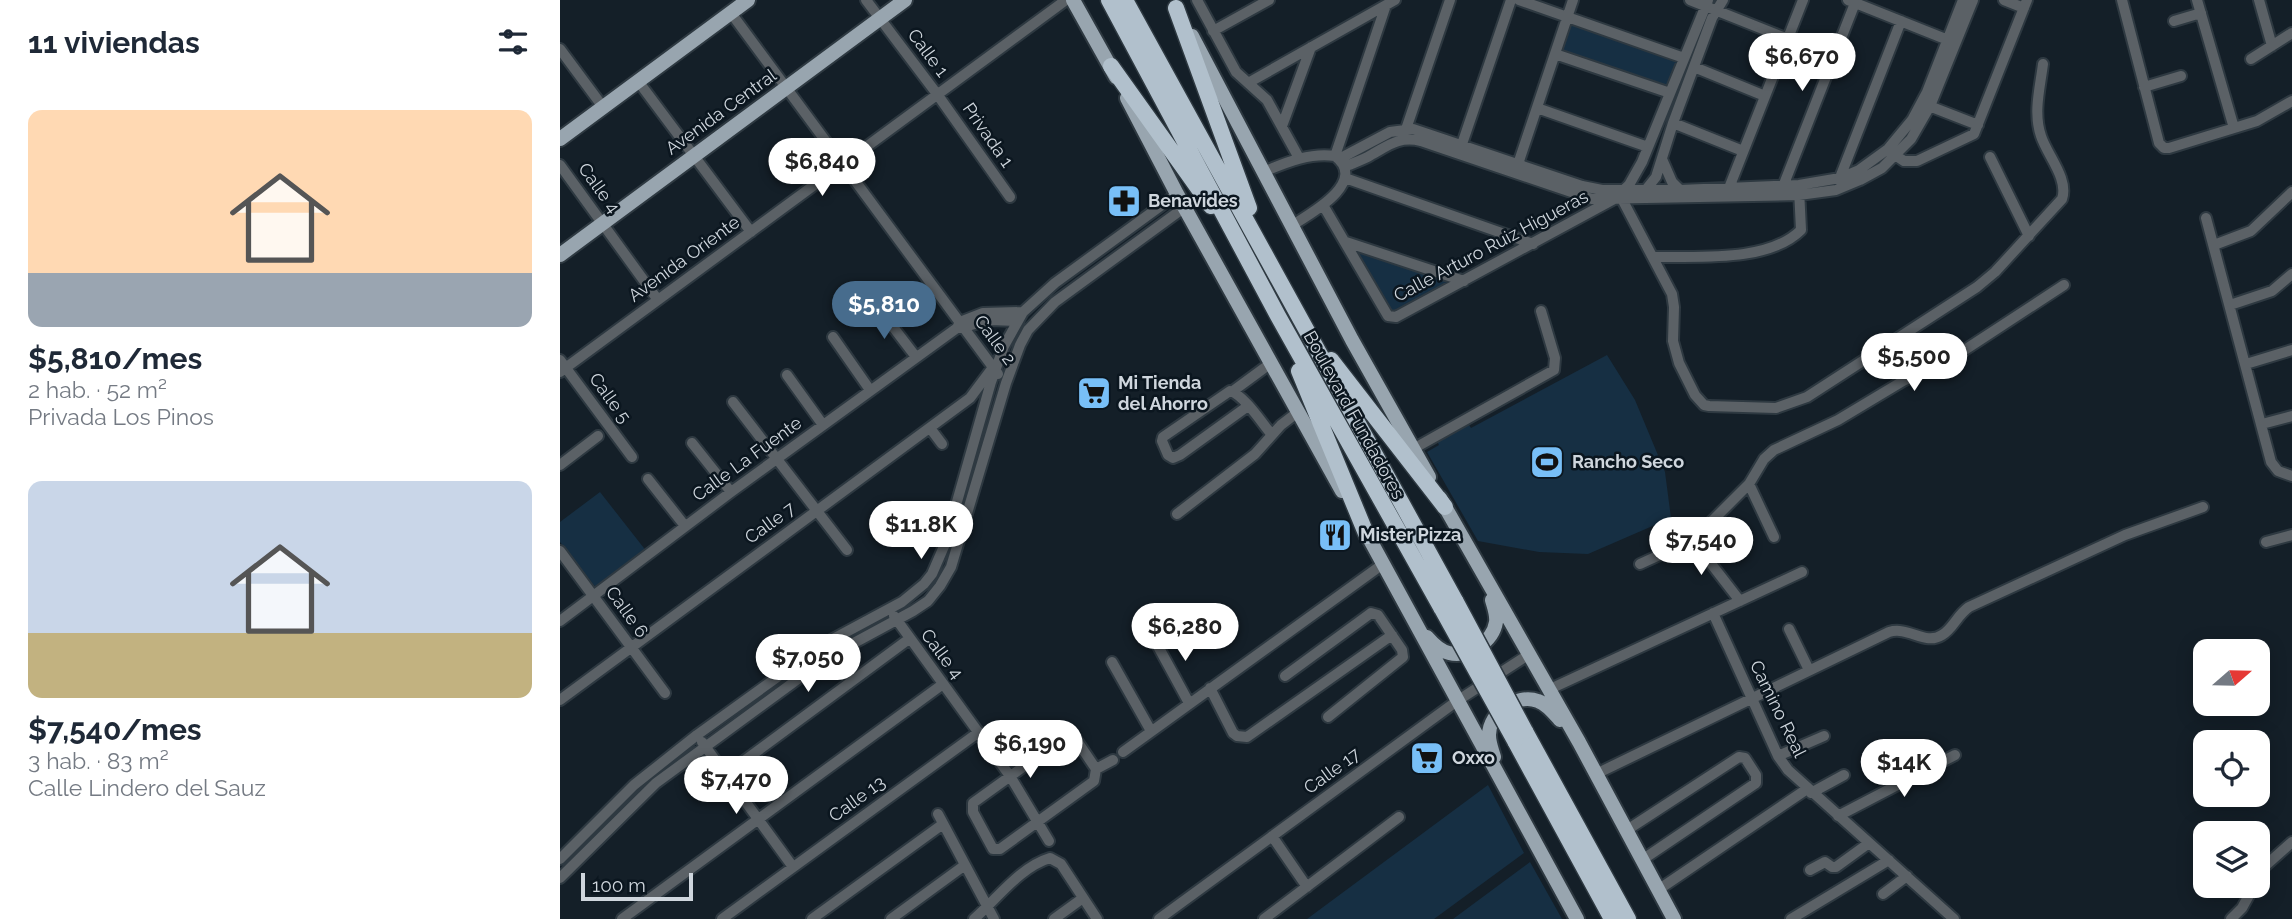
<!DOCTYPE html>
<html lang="es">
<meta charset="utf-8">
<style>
body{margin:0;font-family:Raleway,sans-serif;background:#f6f6f7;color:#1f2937;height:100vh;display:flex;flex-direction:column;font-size:26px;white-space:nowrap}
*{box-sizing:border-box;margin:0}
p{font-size:23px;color:#747a83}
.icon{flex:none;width:38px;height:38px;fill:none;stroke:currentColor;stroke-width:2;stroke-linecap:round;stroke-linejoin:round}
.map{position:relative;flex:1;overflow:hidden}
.side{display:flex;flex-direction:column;background:#fff;width:560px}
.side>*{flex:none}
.needle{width:46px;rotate:70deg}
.tools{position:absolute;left:1633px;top:639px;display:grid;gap:14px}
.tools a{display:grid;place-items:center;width:77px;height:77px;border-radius:14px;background:#fff;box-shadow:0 4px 18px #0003;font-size:35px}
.scale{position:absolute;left:21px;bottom:18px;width:112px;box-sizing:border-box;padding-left:7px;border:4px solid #cfd6dd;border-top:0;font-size:19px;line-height:24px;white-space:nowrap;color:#cfd6dd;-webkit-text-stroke:5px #0b161f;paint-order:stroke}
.price{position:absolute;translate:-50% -60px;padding:0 16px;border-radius:24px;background:#fff;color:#222;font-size:23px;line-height:46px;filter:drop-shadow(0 2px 4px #0008)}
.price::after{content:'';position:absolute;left:50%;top:42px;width:21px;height:16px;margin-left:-10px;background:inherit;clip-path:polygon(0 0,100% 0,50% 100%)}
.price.on{background:#476c8d;color:#fff}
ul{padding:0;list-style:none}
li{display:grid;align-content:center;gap:14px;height:371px;padding:0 28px}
li span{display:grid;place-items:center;height:217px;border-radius:14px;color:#555}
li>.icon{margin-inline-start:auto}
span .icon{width:126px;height:126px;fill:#fffc;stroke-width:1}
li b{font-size:30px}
h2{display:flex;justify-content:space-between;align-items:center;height:84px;padding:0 28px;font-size:30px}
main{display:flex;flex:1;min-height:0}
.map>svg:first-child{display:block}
.green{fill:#162f43}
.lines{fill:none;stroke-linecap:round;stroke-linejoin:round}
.minor-casing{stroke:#2e3941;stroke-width:14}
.major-casing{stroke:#2e3941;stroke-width:18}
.highway-casing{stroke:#2e3941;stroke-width:19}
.minor{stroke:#5b6166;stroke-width:10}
.major{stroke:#98a5af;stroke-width:14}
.highway{stroke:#b1c0cc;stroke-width:16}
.highway-bridge-casing{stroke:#2e3941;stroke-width:19;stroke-linecap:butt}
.highway-bridge{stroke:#b1c0cc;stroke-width:16}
.labels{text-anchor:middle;stroke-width:5;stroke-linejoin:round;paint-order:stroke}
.street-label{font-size:18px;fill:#cfd6dd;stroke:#0b161f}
.poi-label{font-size:18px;font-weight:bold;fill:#cfd6dd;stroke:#0b161f;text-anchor:start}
</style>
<main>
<section class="side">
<h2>11 viviendas<svg class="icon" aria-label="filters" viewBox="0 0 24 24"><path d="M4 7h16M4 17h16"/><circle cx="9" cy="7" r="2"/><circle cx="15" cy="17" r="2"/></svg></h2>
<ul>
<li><span style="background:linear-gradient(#ffd9b3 75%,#9aa5b1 0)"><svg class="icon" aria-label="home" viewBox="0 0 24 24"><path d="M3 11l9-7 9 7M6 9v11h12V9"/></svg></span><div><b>$5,810/mes</b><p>2 hab. · 52 m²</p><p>Privada Los Pinos</p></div></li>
<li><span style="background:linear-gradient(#c9d6e8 70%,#c2b280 0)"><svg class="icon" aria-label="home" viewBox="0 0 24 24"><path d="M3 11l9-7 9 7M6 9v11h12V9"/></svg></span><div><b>$7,540/mes</b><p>3 hab. · 83 m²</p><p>Calle Lindero del Sauz</p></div></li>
</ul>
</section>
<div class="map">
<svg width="1732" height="919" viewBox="0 0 1732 919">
<rect width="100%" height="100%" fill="#141f28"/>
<path class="green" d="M1010,24L1118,62L1107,89L1001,53Z
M798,252L890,282L831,315Z
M1047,355L1075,400L1105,472L1111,518L1028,554L979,552L918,541L867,452L879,445L876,439L907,422L911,428Z
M40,492L87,552L37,589L0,542V522Z
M928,785L964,853L874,919H747Z
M970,862L1002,919H893Z"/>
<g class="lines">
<g class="minor-casing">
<path id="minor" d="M306,0L377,94L450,197
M637,0L676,72L707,100L739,158
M959,0L1124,58
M1130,0L1228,39
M1288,0L1393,42
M1444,0L1464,8
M1562,0L1599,143L1604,148H1609L1697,121L1732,101
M1637,0L1674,128
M1699,0L1712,46
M171,13L438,374
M1614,21L1641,13
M653,31L709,0
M0,49L43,107
M995,54L1110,93
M1691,59L1732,33
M1134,67L1205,96
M78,81L191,232
M688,83L835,0
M1584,87L1621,76
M1364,104L1418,125
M977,108L1088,147
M1113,123L1183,151
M722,126L751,47
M845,132L890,0
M900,150L951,0
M1332,153L1344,161H1357L1414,134L1467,0
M775,156L826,5
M1430,157L1469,236
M779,159L830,132L853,129L1022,186L1042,190H1120L1239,185L1280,178L1299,170L1328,149L1352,120L1367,92L1403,0
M1102,159L1112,182L1120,190
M0,165L98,300
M784,167C793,163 803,160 811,155C829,145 839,136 861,141L1032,199L1193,196L1239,195L1276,190L1300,180L1322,168L1351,139L1370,106L1413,0
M956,170L1013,0
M703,172C725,163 750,152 775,156C809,182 750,214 731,226
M785,178L973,244
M1279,180L1341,21
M1222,189L1295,3
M1084,192L1096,177L1113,123L1152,18L1163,0
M1167,193L1243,0
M1062,199L1112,294L1114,307L1113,341L1119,363L1135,395L1144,405L1149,406L1216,408L1247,397L1417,287L1435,272L1502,199C1509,179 1487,155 1481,136C1473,113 1480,88 1483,64
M763,205L828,316L836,317L1054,199L1069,185L1082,162L1148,0
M1646,218L1711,462L1718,471L1732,476
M786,242L904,281
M1654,245L1691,231L1732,192
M1093,257C1136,256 1208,263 1241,230L1239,189
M1670,305L1712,291L1732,274
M317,306L356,357
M400,328L430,320L457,321
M273,337L310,390
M0,360L72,457
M1686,364L1732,350
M0,372L506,0
M227,375L263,425
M673,391L711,363
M173,402L287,550
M688,406L620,455L613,458L608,455L602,441L603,437L670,391C684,395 702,423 712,435
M1702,424L1732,416
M370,428L382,444
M132,443L171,492
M853,449L994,370L995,358L981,311
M0,465L38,436
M88,479L125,526
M1189,484L1214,537
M617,514L695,454L721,425L738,412
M1141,536L1149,561L1180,601
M1706,542L1732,535
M0,551L105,693
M1080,564L1141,536L1146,527L1189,484L1204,459L1214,450L1278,420L1343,381L1397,355L1504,285
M1153,613L1218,756L1228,770L1394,919
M334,616L450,776L489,841
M0,621L171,492L397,328L400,322L423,313L463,312
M1229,629L1249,670
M593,637L629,703
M552,662L591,731
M725,676L807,616L811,613L818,615L842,650L843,657L768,717
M650,688L673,733L677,736L687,737L832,635
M988,690L1242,572
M0,700L410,398L431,370
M513,735L536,769L534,781L440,849H433L413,812V803L506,736Z
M142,742L233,867
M563,752L823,564
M1218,756L1264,736
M536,769L553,760
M1036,774L1329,632C1349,626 1365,646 1382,635C1393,629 1397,615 1409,607L1565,535L1643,507
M165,775L349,639
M1251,793L1284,775
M378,814L434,919
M1278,816L1395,755
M1067,830L1179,757L1185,758L1196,775V783L1082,860
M712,836L747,887
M0,859L74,785L137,735L262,645L342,602L364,584L372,574L385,544L431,382L444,346L463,312L495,283L617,194
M1250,870L1265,862L1272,867H1276L1309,843
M1698,877L1705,866L1732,842
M0,878L96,783L268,657L353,611L368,601L380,586L391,567L446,383L460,345L468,330L495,302L625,207
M1098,890L1247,789
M1323,894L1347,876
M62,919L383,684
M162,919L419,732
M252,919L383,824
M331,919L405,865
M414,919C437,899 460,867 490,858L501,864L537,919
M494,919L523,898
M599,919L897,701L968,655
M704,919L839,817
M1231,919L1329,860
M1671,919L1682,908L1694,886"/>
</g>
<g class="major-casing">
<path id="major" d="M513,0L556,77
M632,36L792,340L869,477
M567,98L617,194L782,491
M0,139L188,0
M0,255L345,0
M880,498L1019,742L1114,919
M803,527L1017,919
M867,637C873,644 880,651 889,653C909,658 933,641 936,622C937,615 934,607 932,600
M934,757C932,750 929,743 929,735C929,713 957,693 978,701C987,704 994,713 1000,720"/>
</g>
<g class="highway-casing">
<path id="highway" d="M549,0L718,316L882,609
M565,0L896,602
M616,8L689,208
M551,66L651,206
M771,360L885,507
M739,371L807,536
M965,731L1068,919
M955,741L1052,919"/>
</g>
<use href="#minor" class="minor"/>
<use href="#major" class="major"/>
<use href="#highway" class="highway"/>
<g class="highway-bridge-casing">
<path id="highway-bridge" d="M896,602L965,731
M882,609L955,741"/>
</g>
<use href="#highway-bridge" class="highway-bridge"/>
</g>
<defs>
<g id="pharmacy-square" transform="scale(1.75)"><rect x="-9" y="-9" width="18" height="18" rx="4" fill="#78bff7" stroke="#0b161f"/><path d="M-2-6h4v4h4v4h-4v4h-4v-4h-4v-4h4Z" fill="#111"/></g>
<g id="supermarket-square" transform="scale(1.75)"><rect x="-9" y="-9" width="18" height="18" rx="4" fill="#78bff7" stroke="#0b161f"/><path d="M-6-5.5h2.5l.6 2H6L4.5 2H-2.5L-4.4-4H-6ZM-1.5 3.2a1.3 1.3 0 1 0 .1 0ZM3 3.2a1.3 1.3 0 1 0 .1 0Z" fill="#111"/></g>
<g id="stadium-square" transform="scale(1.75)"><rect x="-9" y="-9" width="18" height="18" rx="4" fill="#78bff7" stroke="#0b161f"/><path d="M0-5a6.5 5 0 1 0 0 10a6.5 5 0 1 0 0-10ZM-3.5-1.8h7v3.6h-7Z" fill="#111"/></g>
<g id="restaurant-square" transform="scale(1.75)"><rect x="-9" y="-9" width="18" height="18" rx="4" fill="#78bff7" stroke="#0b161f"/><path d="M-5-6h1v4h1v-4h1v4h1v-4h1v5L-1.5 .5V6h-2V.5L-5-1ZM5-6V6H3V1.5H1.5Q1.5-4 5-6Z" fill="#111"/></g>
</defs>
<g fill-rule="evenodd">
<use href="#pharmacy-square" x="564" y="201"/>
<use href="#supermarket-square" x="534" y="393"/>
<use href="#stadium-square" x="987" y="462"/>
<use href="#restaurant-square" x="775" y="535"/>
<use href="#supermarket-square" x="867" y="758"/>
</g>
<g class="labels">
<g class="street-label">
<text transform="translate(368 53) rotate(53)" y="6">Calle 1</text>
<text transform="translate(161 112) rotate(-36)" y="6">Avenida Central</text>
<text transform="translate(428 135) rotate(55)" y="6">Privada 1</text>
<text transform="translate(39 188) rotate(54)" y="6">Calle 4</text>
<text transform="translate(931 246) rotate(-28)" y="6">Calle Arturo Ruiz Higueras</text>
<text transform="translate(124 259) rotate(-36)" y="6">Avenida Oriente</text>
<text transform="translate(435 340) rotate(54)" y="6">Calle 2</text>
<text transform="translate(50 398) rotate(54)" y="6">Calle 5</text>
<text transform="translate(794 415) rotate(61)" y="6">Boulevard Fundadores</text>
<text transform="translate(187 459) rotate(-36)" y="6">Calle La Fuente</text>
<text transform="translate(210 523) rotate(-36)" y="6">Calle 7</text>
<text transform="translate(67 612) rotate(54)" y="6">Calle 6</text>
<text transform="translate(382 654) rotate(53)" y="6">Calle 4</text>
<text transform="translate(1218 709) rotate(64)" y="6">Camino Real</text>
<text transform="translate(772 771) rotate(-36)" y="6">Calle 17</text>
<text transform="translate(297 799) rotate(-36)" y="6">Calle 13</text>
</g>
<g class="poi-label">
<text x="588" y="207">Benavides</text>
<text x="558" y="389">Mi Tienda<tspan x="558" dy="21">del Ahorro</tspan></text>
<text x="1012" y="468">Rancho Seco</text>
<text x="800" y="541">Mister Pizza</text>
<text x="892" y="764">Oxxo</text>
</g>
</g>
</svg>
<div class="tools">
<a><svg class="needle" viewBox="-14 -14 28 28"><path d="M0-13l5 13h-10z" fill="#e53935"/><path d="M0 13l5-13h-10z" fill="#747a83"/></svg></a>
<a><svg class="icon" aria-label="locate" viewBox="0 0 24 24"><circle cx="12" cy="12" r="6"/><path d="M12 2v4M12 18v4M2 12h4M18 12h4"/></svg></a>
<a><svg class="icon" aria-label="layers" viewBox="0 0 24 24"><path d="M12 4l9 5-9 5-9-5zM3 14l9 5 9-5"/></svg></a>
</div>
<div class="scale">100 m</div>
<b class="price" style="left:1242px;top:93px">$6,670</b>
<b class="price" style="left:262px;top:198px">$6,840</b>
<b class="price on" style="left:324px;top:341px">$5,810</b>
<b class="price" style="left:1354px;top:393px">$5,500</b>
<b class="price" style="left:361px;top:561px">$11.8K</b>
<b class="price" style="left:1141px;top:577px">$7,540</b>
<b class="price" style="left:625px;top:663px">$6,280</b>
<b class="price" style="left:248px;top:694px">$7,050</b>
<b class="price" style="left:470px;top:780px">$6,190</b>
<b class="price" style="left:1344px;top:799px">$14K</b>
<b class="price" style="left:176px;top:816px">$7,470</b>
</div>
</main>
